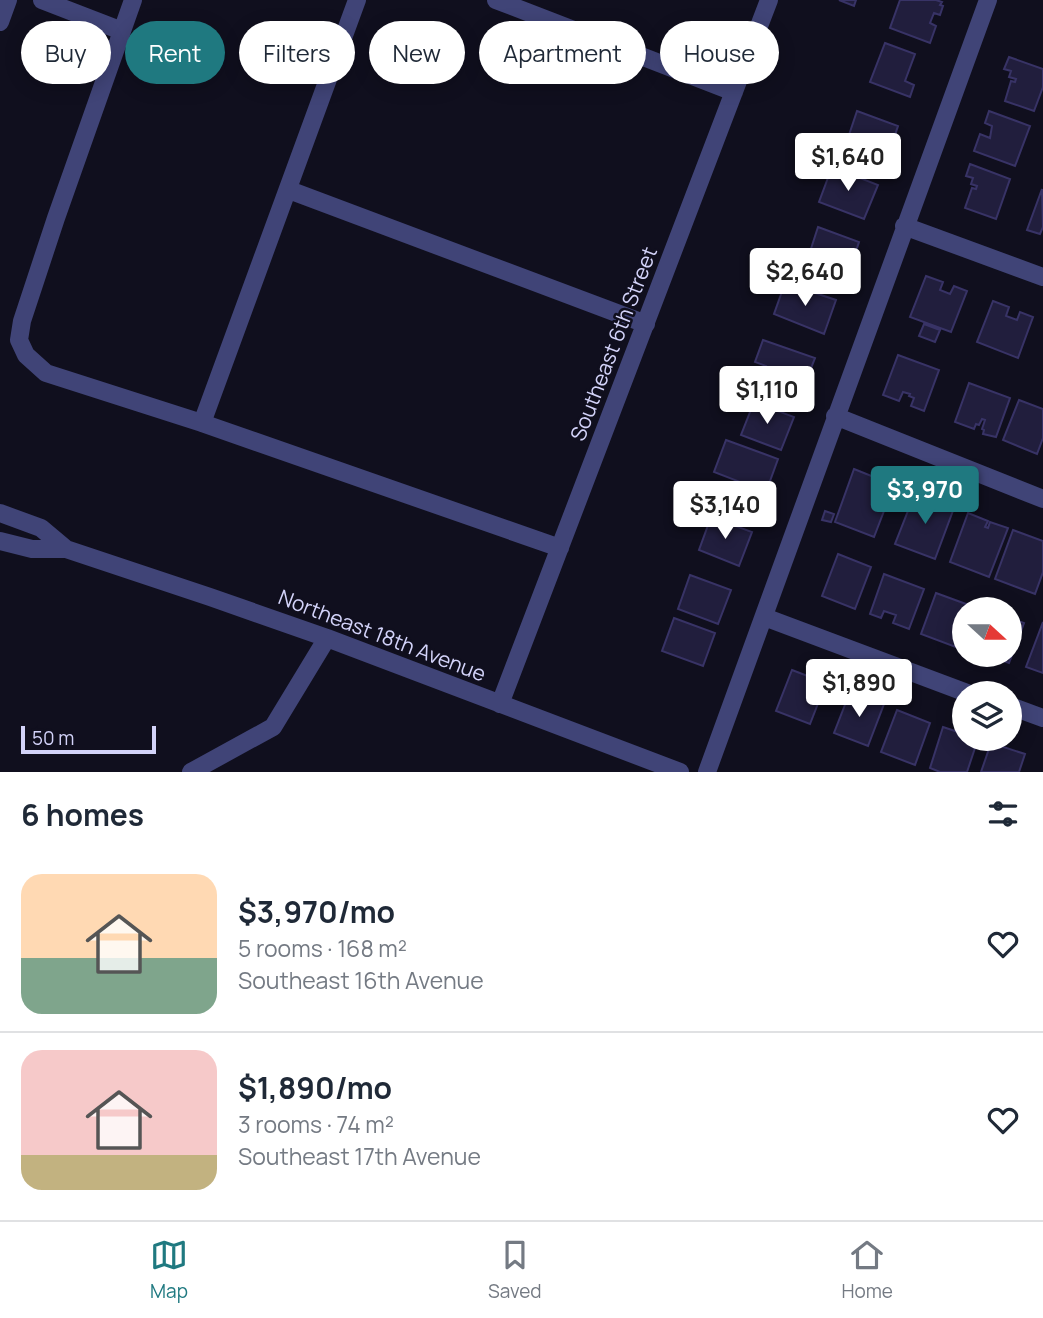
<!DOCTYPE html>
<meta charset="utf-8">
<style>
body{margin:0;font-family:Manrope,sans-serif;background:#f2f2f3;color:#1f2937;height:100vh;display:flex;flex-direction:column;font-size:26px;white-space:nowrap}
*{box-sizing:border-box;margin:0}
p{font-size:23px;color:#747a83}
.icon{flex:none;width:38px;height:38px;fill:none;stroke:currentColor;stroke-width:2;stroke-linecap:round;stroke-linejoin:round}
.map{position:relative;height:772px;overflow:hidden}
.details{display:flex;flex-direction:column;background:#fff;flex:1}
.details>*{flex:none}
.top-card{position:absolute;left:21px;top:21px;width:1001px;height:63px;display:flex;gap:14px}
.needle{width:46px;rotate:111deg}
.tools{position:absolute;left:952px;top:597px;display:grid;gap:14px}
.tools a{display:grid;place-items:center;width:70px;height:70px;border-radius:50%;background:#fff;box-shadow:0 4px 18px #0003;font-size:35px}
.scale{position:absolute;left:21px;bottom:18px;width:135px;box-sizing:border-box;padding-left:7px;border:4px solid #d3d3f9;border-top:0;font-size:19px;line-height:24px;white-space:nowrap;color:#d3d3f9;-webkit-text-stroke:5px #100f1e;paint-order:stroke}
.price{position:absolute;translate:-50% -60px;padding:0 16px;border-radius:7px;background:#fff;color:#222;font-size:23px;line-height:46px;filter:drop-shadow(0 2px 4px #0008)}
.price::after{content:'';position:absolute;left:50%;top:42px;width:21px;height:16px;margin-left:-10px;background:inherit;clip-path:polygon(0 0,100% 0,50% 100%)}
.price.on{background:#1f7980;color:#fff}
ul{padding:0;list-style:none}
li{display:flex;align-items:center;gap:21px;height:175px;padding:0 21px}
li+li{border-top:2px solid #e0e1e3}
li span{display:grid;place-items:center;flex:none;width:196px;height:140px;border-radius:21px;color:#555}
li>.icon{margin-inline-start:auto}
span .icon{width:84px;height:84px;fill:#fffc;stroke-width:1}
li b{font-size:30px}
h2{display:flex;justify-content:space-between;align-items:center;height:84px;padding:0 21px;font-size:30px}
.tag{padding:0 24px;border-radius:32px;background:#fff;box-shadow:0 4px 18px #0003;font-size:24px;line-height:63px}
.tag.on{background:#1f7980;color:#fff}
.menu{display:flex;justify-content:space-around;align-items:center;height:98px;border-top:2px solid #e0e1e3;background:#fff;font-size:19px;color:#747a83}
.menu a{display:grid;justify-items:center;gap:4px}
.menu .on{color:#1f7980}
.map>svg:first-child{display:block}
.building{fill:#211e3d;stroke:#383366;stroke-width:2}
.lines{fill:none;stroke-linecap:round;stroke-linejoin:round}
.minor{stroke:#404477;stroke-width:18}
.labels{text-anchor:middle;stroke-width:5;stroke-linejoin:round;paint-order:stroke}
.street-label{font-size:21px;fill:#d3d3f9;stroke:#100f1e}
</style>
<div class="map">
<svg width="1043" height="772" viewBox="0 0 1043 772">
<rect width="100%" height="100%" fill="#100f1e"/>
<path class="building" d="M839,0H856L854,6Z
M900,0H936L942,2L940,5L943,6L940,15L934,13L930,23L936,26L930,43L890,28Z
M885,43L915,54L905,81L914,85L910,97L870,82Z
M1009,57L1043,69V87L1034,111L1005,101L1011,81L1015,82L1016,79L1009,77L1011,71L1004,69Z
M857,111L898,126L887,159L846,144Z
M989,111L1030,126L1015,166L974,151L980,134L990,138L992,126L985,123Z
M970,164L1010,179L996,219L965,208L972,188L976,189L977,186L971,184L973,178L966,176Z
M832,167L878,185L864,219L819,202Z
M1042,189L1043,227L1040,234L1027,230Z
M818,227L859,242L849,272L808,258Z
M926,276L943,282L940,290L950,294L954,286L967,291L951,332L910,317Z
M785,283L836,300L824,334L774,314Z
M993,301L1009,307L1006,316L1017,320L1020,312L1033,317L1018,358L977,342Z
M924,324L940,330L935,342L919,336Z
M763,340L815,358L802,391L762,376L766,366L755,362Z
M898,355L939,370L924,411L911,406L914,398L909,396L910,394L903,392L899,401L883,395Z
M969,383L1010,398L996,437L983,434L984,430L982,429L985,420L982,419L979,425L976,424L974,429L955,422Z
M1019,400L1043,409V438L1037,454L1003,440Z
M754,402L794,417L781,450L741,435Z
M726,440L778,459L766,492L714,472Z
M854,469L894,485L874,537L835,522Z
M915,493L954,508L935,559L895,544Z
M825,511L834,514L831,522L822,520Z
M968,513L988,521L985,527L988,528L990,522L1008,528L989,577L950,562Z
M711,517L752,532L739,566L699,550Z
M1013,530L1043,541V572L1035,594L995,579Z
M838,554L871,567L855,609L822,596Z
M884,574L924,589L909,629L893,623L896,615L884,611L881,618L870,614Z
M690,575L731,590L718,624L678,609Z
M936,593L977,608L964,609V640L961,649L921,634Z
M674,618L715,633L703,666L662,651Z
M1010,618L1024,623L1009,663L992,657L993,654H1010Z
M1043,622V673L1026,667Z
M792,670L826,683L810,724L776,711Z
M850,692L884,704L868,746L834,733Z
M897,710L930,723L915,765L881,752Z
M943,727L964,734V738L978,739L967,772H940L930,768Z
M991,743L1025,754L1019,772H981Z"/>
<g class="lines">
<path class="minor" d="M42,0L122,31
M133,0L56,218L22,321L19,340L26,355L46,373L202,423L560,548
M496,0L734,92
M0,22L8,0
M289,190L646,324
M904,226L1043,277
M835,416L1043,499
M202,423L357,0
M0,513L41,528L66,549
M0,541L32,549H66L210,597L327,638L680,772
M764,617L967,693
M500,704L769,0
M1010,706L1043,718
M191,772L273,727L327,638
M707,772L988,0"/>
</g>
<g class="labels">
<g class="street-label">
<text transform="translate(614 344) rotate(-69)" y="7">Southeast 6th Street</text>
<text transform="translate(382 636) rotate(21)" y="7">Northeast 18th Avenue</text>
</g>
</g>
</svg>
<div class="tools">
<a><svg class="needle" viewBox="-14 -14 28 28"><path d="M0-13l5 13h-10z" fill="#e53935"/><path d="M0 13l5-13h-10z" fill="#747a83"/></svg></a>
<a><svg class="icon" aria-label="layers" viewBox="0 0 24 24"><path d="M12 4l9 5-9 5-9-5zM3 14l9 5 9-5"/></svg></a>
</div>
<div class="scale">50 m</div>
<b class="price" style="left:848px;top:193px">$1,640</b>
<b class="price" style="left:805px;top:308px">$2,640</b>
<b class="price" style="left:767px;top:426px">$1,110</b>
<b class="price on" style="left:925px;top:526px">$3,970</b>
<b class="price" style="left:725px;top:541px">$3,140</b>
<b class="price" style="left:859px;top:719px">$1,890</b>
<div class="top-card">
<a class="tag">Buy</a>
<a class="tag on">Rent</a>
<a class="tag">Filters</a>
<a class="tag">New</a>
<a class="tag">Apartment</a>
<a class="tag">House</a>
</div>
</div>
<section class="details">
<h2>6 homes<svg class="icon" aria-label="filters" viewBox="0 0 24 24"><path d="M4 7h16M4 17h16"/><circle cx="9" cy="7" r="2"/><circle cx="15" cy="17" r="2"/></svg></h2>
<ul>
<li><span style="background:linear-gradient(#ffd9b3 60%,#7fa58c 0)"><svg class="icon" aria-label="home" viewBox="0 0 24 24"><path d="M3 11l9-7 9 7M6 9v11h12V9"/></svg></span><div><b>$3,970/mo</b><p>5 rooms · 168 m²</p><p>Southeast 16th Avenue</p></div><svg class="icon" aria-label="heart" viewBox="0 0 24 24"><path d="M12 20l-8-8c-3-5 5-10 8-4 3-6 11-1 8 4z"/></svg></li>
<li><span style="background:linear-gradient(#f6c9c9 75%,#c2b280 0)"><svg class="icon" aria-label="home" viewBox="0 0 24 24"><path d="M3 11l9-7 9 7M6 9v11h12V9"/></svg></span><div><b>$1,890/mo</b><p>3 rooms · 74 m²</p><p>Southeast 17th Avenue</p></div><svg class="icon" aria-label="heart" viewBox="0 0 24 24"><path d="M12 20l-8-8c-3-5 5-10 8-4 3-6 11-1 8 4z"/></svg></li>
</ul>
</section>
<nav class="menu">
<a class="on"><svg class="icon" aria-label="map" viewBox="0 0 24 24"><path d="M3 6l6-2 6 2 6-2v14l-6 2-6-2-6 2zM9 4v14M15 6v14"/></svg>Map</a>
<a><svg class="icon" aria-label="saved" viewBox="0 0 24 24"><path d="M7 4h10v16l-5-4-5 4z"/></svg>Saved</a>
<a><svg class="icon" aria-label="home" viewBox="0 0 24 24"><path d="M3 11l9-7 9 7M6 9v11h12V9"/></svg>Home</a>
</nav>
